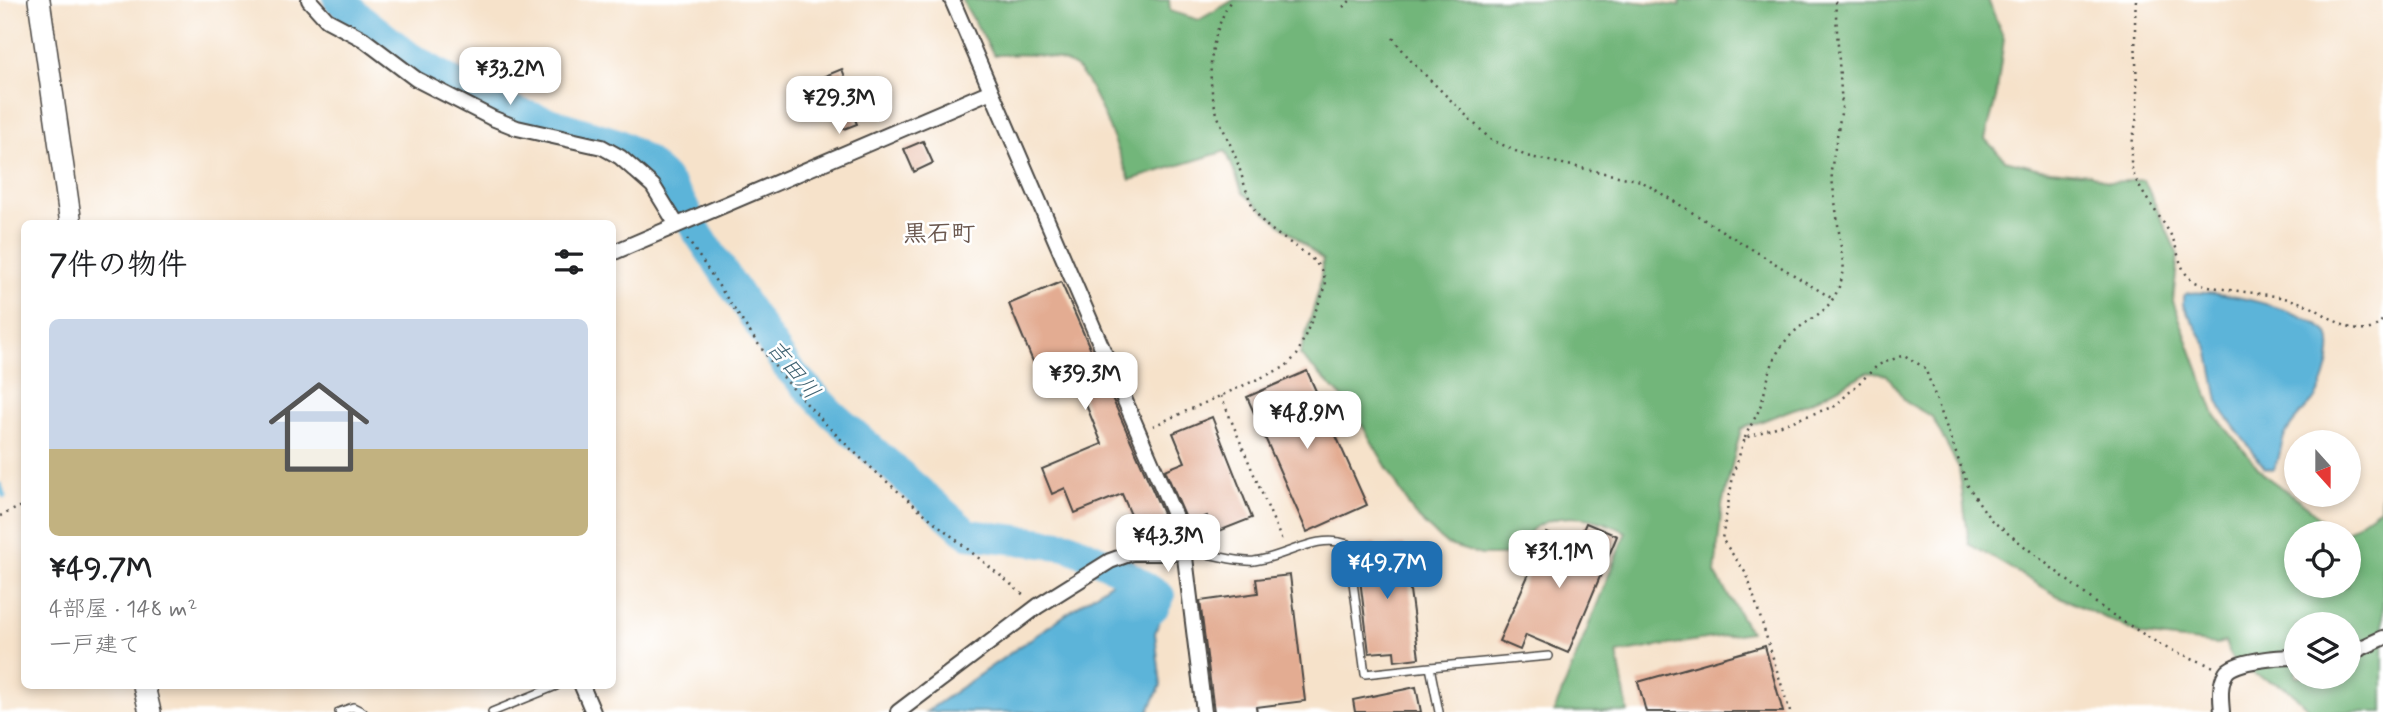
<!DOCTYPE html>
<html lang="ja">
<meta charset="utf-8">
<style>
body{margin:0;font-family:Mynerve,"Klee One",sans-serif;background:#f6f6f6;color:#202124;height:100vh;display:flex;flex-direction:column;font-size:26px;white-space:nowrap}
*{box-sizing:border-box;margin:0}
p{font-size:23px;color:#757577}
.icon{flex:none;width:38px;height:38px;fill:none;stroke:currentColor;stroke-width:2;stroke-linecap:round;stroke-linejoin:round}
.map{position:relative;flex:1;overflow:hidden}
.sheet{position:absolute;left:21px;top:220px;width:595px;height:469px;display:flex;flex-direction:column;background:#fff;border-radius:10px;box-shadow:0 4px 10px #0003}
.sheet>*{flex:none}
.needle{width:46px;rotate:159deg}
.tools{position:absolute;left:2284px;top:430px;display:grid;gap:14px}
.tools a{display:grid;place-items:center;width:77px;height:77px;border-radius:50%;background:#fff;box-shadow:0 4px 10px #0003;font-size:35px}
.price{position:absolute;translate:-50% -60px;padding:0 16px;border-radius:14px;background:#fff;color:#222;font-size:23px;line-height:46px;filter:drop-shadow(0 2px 4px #0008)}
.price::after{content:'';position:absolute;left:50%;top:42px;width:21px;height:16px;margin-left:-10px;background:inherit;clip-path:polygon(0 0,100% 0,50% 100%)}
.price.selected{background:#1f6fb2;color:#fff}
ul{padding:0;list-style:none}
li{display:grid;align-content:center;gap:14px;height:371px;padding:0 28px}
li span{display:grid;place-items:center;height:217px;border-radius:10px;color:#555}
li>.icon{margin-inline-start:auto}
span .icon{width:126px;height:126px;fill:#fffc;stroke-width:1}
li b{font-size:30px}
h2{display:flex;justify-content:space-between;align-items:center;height:84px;padding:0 28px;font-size:30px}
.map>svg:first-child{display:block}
.forest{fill:#72b67a;stroke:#4e7052;stroke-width:2;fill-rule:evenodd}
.water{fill:#5cb4d9;stroke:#447082;stroke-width:2}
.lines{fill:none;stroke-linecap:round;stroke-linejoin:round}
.stream{stroke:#5cb4d9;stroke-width:5}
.river{stroke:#5cb4d9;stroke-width:30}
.building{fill:#e3ac92}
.lane-casing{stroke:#494643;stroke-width:10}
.street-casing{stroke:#494643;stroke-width:18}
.secondary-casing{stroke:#494643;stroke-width:24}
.path{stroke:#494643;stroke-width:2.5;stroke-dasharray:2 5;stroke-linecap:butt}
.lane{stroke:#fff;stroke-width:7}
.street{stroke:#fff;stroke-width:14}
.secondary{stroke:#fff;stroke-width:21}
.labels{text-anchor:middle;stroke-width:5;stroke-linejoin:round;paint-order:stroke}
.water-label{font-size:23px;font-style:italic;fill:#3f6271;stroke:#fff}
.quarter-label{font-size:24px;font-weight:bold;fill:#6b584f;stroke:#fff}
</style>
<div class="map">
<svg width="2383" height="712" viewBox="0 0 2383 712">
<rect width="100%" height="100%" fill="#fff"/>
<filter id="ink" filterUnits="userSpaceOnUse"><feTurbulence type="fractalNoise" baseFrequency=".0143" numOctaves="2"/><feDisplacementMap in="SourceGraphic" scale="14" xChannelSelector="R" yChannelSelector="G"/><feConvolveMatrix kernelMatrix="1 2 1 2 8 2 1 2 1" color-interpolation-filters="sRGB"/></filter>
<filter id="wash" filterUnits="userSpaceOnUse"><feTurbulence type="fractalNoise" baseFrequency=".00686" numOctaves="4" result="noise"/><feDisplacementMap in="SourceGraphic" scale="28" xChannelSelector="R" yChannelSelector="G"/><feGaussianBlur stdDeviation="1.57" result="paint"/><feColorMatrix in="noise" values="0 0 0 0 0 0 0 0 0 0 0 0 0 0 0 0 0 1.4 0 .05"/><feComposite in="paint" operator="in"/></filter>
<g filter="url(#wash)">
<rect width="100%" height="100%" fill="#f6e2ca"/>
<path class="forest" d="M962,0H1169L1170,11L1199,20L1234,0H1617L1679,6L1681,0H1988L2004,39L1996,98L1985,139L2005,160L2041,169L2090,174L2109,182L2144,180L2178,255L2173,301L2215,415L2264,475L2307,506L2335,534H2296V586H2348V534H2343L2380,508L2383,469V712H2312L2287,688L2235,666L2225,642L2216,644L2142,635L2058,596L1969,544L1959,468L1932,417L1906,402L1887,375L1868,372L1809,403L1741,429L1722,505L1715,573L1750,632L1617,653L1628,712H1554L1626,532C1599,518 1565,510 1537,526C1527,532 1518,546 1511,555H1481L1446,544L1414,514L1351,406L1300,355L1319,289L1323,260L1243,193L1226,151L1130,180C1120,157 1093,79 1075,67C1052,52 1019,54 994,55ZM2296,625H2348V677H2296Z"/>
<path class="water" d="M2188,293C2219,289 2306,310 2328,333C2335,350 2324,387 2313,401C2303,412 2292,421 2285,435C2279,446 2281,461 2273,470L2265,468L2224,413L2218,401L2208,348L2183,305V296Z
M1115,580L1165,606L1155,633L1161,685L1148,712H926Z"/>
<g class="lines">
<path class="stream" d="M0,485L4,496"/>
<path class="river" d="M338,0L410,57L488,103L617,143L646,161L664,178L681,202L697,232L787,367L832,414L968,534L1068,546L1117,568L1160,596L1155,606L1130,631"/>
</g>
<g id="blocks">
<path class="building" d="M842,69L853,98L847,100L857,124L844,129L835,105L826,109L821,95L826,94L820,78Z
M923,141L933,163L914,172L904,149Z
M1061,282L1168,525L1140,536L1122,494L1075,513L1065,488L1052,494L1042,469L1102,444L1074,375L1044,388L1009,304Z
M1307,371L1367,505L1307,532L1247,397Z
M1212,417L1252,518L1214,533L1207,516L1188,523L1165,470L1185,462L1173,433Z
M1586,523L1617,536L1568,653L1526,635L1520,650L1499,641L1547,533L1576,546Z
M1375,543L1376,548L1404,545L1419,658L1395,661L1394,651L1369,653L1356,546Z
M1290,575L1305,701L1256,707L1257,712H1214L1200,601L1258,593L1256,579Z
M1765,646L1783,712H1646L1638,682Z
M1416,687L1421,712H1355L1353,700Z"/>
</g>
</g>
<g filter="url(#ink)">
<use href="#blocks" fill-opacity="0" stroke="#494643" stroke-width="2"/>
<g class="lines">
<g class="lane-casing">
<path id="lane" d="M1183,553C1208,550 1230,563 1254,561C1287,557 1315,533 1348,544L1365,674L1430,667L1439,712
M1430,667L1549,656
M339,712L353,707L363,712
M492,712L556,686"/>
</g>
<g class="street-casing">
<path id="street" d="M309,0L327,20L363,39L416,79L492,118L517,128L602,147L620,157L653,186L677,225
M952,0L1182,533L1204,712
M612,253L991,91
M2348,654L2383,638
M582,686L593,712
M898,712L1038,606L1110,561L1132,553H1183
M2222,712C2221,700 2219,684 2226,673C2234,660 2282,657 2296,657"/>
</g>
<g class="secondary-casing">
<path id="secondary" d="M39,0L71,224
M144,686L150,712"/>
</g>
<path class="path" d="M2136,0C2133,38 2138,74 2137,112C2136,133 2126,155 2134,175C2143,198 2162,217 2173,239C2179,254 2181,278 2198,283C2235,295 2277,290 2313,308C2334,319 2364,345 2383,319
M1343,7L1351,0
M1393,38L1412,62L1490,139L1526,156L1641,181L1833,299
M687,239C726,294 759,353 806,403C871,475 952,535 1026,597
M1221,396L1282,541
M1153,426L1285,367L1297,355L1326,286C1325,256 1283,243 1264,223C1249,206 1245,185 1238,164C1233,149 1225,134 1219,119C1204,79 1210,36 1231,0
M1745,438C1748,429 1753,422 1757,414C1767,393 1767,367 1781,347C1805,312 1832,323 1844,270L1831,171L1842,107L1835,0
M0,516L24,505
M1790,712L1747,575L1722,539L1734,471L1745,438L1835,406L1878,365L1904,355L1925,368L1968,486L1990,519L2105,610L2164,647L2214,667"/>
<use href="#lane" class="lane"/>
<use href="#street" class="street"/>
<use href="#secondary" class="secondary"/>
</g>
</g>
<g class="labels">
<g class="water-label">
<text transform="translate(794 369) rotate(51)" y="8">吉田川</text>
</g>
<g class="quarter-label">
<text x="939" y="241">黒石町</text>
</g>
</g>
</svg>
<div class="tools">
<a><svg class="needle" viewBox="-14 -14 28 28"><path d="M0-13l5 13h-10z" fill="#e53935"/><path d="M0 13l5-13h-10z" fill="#757577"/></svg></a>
<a><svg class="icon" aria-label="locate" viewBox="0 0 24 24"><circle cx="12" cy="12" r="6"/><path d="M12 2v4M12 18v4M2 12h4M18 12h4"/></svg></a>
<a><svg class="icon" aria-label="layers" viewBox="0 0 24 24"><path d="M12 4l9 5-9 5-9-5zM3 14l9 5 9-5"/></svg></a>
</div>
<b class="price" style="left:510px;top:107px">¥33.2M</b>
<b class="price" style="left:839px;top:136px">¥29.3M</b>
<b class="price" style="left:1085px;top:412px">¥39.3M</b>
<b class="price" style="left:1307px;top:451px">¥48.9M</b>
<b class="price" style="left:1168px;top:574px">¥43.3M</b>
<b class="price" style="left:1559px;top:590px">¥31.1M</b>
<b class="price selected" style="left:1387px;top:601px">¥49.7M</b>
<section class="sheet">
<h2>7件の物件<svg class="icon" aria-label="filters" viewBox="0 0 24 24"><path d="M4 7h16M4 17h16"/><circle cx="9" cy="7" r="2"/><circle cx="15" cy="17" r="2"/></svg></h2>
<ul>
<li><span style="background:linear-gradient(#c9d6e8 60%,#c2b280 0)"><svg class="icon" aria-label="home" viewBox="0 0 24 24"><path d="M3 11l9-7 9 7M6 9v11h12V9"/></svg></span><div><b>¥49.7M</b><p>4部屋 · 148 m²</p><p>一戸建て</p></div></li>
</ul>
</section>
</div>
